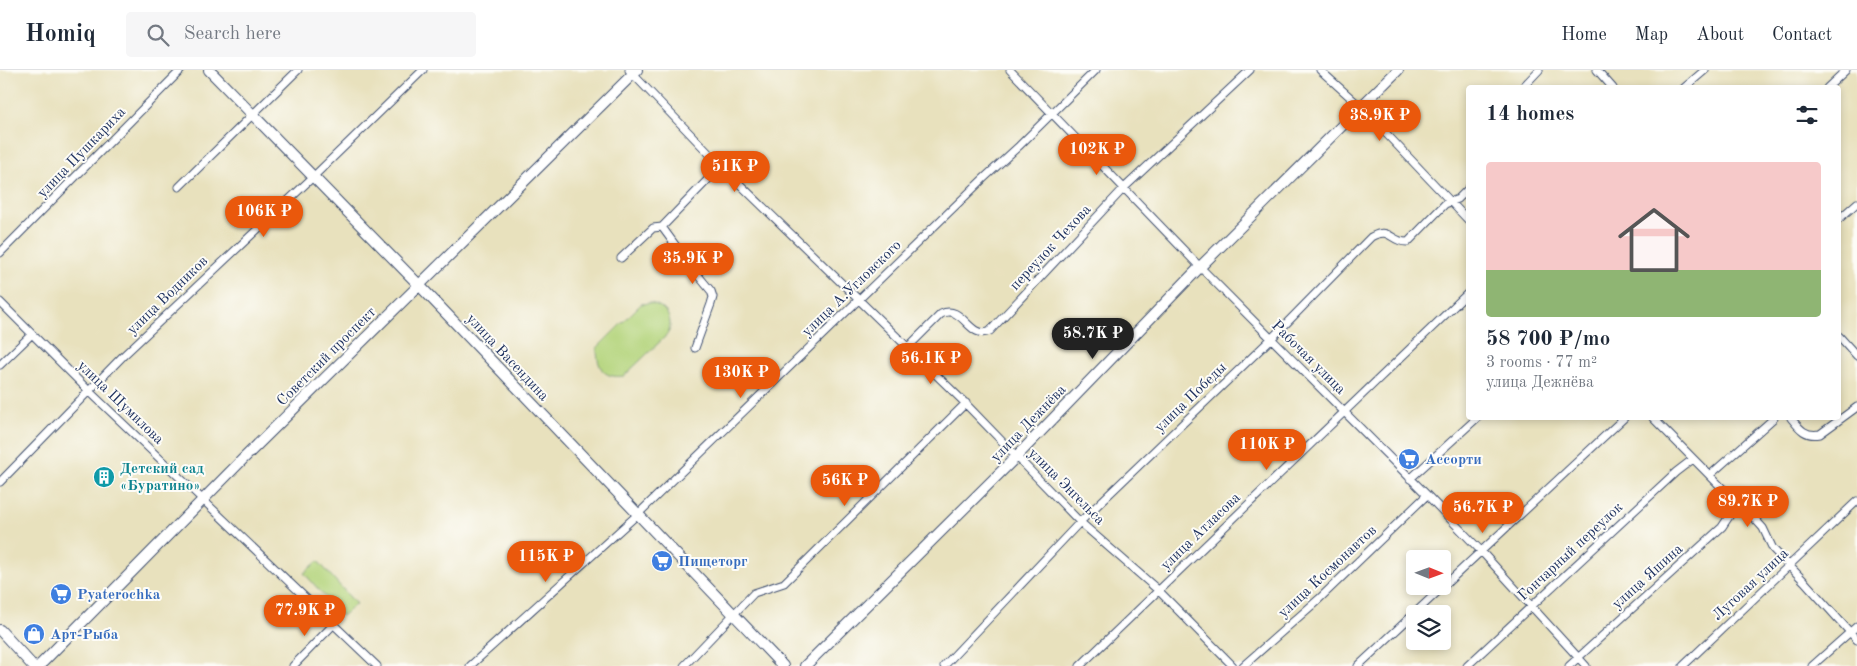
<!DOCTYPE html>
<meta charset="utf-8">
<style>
body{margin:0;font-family:"Old Standard TT",serif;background:#f6f6f7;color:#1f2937;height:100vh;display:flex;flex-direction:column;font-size:19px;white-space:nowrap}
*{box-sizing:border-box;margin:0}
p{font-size:16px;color:#747a83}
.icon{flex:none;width:28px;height:28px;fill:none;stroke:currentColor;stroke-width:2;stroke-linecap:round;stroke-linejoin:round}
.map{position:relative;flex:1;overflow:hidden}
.panel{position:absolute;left:1466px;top:15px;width:375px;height:335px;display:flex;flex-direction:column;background:#fff;border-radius:5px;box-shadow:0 2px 8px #0003}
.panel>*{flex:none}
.needle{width:32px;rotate:91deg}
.fabs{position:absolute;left:1406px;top:480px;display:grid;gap:10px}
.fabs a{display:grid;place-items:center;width:45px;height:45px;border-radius:5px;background:#fff;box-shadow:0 2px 8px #0003;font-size:25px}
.price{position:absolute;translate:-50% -42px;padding:0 11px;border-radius:18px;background:#ea580c;color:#fff;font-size:16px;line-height:32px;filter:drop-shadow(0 1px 2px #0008)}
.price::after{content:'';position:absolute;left:50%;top:30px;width:15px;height:11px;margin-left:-8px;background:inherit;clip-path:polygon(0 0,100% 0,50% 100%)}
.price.on{background:#222;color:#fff}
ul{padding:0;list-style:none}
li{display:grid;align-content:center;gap:10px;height:265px;padding:0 20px}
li+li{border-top:1px solid #e0e1e3}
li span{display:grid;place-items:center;height:155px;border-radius:5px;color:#555}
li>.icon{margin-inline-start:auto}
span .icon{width:90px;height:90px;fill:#fffc;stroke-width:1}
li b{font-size:21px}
h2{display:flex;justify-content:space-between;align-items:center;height:60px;padding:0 20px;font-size:21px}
header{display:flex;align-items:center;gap:30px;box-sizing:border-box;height:70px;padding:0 25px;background:#fff;border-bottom:1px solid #e0e1e3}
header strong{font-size:24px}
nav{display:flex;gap:28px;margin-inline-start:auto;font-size:18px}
.search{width:350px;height:45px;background:#f6f6f7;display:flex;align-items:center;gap:12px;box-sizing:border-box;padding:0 18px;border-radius:5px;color:#747a83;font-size:19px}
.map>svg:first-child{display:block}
.green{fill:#b4d47b;stroke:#68826c}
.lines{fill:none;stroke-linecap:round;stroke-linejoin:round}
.street-casing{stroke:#3a4a6c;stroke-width:9}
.secondary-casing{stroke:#3a4a6c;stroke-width:12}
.street{stroke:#fff;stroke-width:7}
.secondary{stroke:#fff;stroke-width:10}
.labels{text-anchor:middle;stroke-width:4;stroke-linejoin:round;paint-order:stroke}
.street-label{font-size:15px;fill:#1b2f5e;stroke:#fdfcf7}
.shop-label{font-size:15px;font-weight:bold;fill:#366cbe;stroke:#fdfcf7;text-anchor:start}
.culture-label{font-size:15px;font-weight:bold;fill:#0d838f;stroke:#fdfcf7;text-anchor:start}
</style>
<header>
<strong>Homiq</strong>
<div class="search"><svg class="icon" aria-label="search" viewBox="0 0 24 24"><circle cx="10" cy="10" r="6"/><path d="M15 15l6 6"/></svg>Search here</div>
<nav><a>Home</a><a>Map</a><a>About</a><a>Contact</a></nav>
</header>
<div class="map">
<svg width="1857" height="596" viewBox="0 0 1857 596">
<rect width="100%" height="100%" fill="#fdfcf7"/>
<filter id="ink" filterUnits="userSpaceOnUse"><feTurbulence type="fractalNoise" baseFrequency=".02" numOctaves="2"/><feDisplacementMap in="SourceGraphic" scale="10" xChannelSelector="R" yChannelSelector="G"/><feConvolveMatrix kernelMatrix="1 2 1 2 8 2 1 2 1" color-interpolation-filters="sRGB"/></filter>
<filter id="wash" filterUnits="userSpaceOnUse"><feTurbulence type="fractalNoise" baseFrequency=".0096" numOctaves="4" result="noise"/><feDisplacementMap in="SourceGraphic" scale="20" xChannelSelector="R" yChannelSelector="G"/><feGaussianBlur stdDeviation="1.12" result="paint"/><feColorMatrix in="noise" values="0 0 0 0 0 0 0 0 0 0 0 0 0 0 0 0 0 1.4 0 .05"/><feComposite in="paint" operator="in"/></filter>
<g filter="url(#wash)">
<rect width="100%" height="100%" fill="#e8e1bd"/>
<path class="green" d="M650,233C666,236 674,249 668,264L624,306C603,309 597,297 597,278L641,234Z
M318,491L356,534L342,546L304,503Z"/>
</g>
<g filter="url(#ink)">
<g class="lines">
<g class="street-casing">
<path id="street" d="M629,0L721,96L962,330L1080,452L1158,520L1233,596
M1010,0L1200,197L1427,425L1481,481L1586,596
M1320,0L1361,37L1469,151
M1597,0L1613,18
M1522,18L1539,0
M1684,18L1705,0
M1827,18L1846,0
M179,117L298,0
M1839,149L1857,133
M662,157L692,198L711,221L713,227L711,234L695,278
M0,183L181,0
M621,188L653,158L662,157L721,96
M0,232L90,322L377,596
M1839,266L1857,286
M907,278L941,244C963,233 969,271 990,261L1124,118L1250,0
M0,295L31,265
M1653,348L1734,430L1744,437L1763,458L1773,479L1804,511L1857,570
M1791,348C1799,358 1805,367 1820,364L1857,337
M1710,405L1774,348
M1410,409L1477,348
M0,412L123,286L313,107L423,0
M293,596L334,554
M470,596L637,445L983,109L1019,76L1096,0
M684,596L754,523L784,513L966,333
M944,596L1080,452L1271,269L1371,167C1392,156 1390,173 1408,172L1445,134L1458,129L1469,118
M1080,596L1469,222
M1243,596L1319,529L1427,425
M1358,596L1624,348
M1467,596L1676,402L1693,389
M1569,596L1722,457L1738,433
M1683,596L1857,431
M1812,596L1857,556"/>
</g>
<g class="secondary-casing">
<path id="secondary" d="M209,0L419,215L783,596
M0,560L33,596
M39,596L243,389L637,0
M805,596L1017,386L1200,197L1398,0"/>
</g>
<use href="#street" class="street"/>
<use href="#secondary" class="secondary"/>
</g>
</g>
<defs>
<g id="supermarket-disc" transform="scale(1.125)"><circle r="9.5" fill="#3f7fe0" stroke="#fdfcf7"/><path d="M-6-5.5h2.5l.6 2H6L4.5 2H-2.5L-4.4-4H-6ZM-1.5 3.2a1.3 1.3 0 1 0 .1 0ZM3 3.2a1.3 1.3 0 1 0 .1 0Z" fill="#fff"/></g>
<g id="building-disc" transform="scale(1.125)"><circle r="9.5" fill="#0f9aa8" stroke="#fdfcf7"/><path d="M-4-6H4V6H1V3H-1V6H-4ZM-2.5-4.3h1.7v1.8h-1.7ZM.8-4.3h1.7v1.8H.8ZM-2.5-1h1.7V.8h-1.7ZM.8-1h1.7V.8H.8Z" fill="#fff"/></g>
<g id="shop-disc" transform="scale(1.125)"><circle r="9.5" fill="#3f7fe0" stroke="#fdfcf7"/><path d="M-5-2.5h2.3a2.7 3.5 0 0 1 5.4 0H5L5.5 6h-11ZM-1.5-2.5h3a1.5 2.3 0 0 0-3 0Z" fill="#fff"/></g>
</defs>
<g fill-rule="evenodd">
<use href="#supermarket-disc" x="1409" y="389"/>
<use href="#building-disc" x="104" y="407"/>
<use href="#supermarket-disc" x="662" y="491"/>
<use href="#supermarket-disc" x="61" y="524"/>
<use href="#shop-disc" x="34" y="564"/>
</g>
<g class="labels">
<g class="street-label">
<text transform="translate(81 82) rotate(-46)" y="5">улица Пушкариха</text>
<text transform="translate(1050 177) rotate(-47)" y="5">переулок Чехова</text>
<text transform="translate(851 218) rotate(-44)" y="5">улица А.Угловского</text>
<text transform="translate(167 225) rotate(-44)" y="5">улица Водников</text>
<text transform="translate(326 286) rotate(-45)" y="5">Советский проспект</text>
<text transform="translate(508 287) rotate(47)" y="5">улица Васендина</text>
<text transform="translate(1309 287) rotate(45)" y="5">Рабочая улица</text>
<text transform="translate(1190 327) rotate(-44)" y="5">улица Победы</text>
<text transform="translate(121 332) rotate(44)" y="5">улица Шумилова</text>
<text transform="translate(1028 353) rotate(-46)" y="5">улица Дежнёва</text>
<text transform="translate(1067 416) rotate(45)" y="5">улица Энгельса</text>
<text transform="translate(1200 461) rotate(-44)" y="5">улица Атласова</text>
<text transform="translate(1570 481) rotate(-43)" y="5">Гончарный переулок</text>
<text transform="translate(1327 501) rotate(-43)" y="5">улица Космонавтов</text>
<text transform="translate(1647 506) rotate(-42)" y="5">улица Яшина</text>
<text transform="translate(1750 514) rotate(-43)" y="5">Луговая улица</text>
</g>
<g class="shop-label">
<text x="1425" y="394">Ассорти</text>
<text x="678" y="496">Пищеторг</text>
<text x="77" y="529">Pyaterochka</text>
<text x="50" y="569">Арт-Рыба</text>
</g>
<g class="culture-label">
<text x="120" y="403">Детский сад<tspan x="120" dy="17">«Буратино»</tspan></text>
</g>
</g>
</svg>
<div class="fabs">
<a><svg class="needle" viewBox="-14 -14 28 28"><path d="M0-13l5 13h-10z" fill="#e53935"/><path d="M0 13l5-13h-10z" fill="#747a83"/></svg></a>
<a><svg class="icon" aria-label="layers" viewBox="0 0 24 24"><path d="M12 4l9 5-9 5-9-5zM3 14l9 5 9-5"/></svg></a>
</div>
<b class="price" style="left:1380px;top:72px">38.9K ₽</b>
<b class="price" style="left:1097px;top:106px">102K ₽</b>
<b class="price" style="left:735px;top:123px">51K ₽</b>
<b class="price" style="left:264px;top:168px">106K ₽</b>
<b class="price" style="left:693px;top:215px">35.9K ₽</b>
<b class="price on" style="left:1093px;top:290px">58.7K ₽</b>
<b class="price" style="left:931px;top:315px">56.1K ₽</b>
<b class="price" style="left:741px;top:329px">130K ₽</b>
<b class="price" style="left:1267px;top:401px">110K ₽</b>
<b class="price" style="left:845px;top:437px">56K ₽</b>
<b class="price" style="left:1748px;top:458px">89.7K ₽</b>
<b class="price" style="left:1483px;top:464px">56.7K ₽</b>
<b class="price" style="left:546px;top:513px">115K ₽</b>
<b class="price" style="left:305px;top:567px">77.9K ₽</b>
<section class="panel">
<h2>14 homes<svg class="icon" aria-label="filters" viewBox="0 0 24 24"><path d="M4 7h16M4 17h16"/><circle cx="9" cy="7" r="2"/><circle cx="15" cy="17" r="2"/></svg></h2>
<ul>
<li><span style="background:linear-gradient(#f6c9c9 70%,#8fb573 0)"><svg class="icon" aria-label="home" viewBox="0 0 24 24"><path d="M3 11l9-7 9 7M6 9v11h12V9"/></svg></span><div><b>58 700 ₽/mo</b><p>3 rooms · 77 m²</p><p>улица Дежнёва</p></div></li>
</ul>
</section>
</div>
